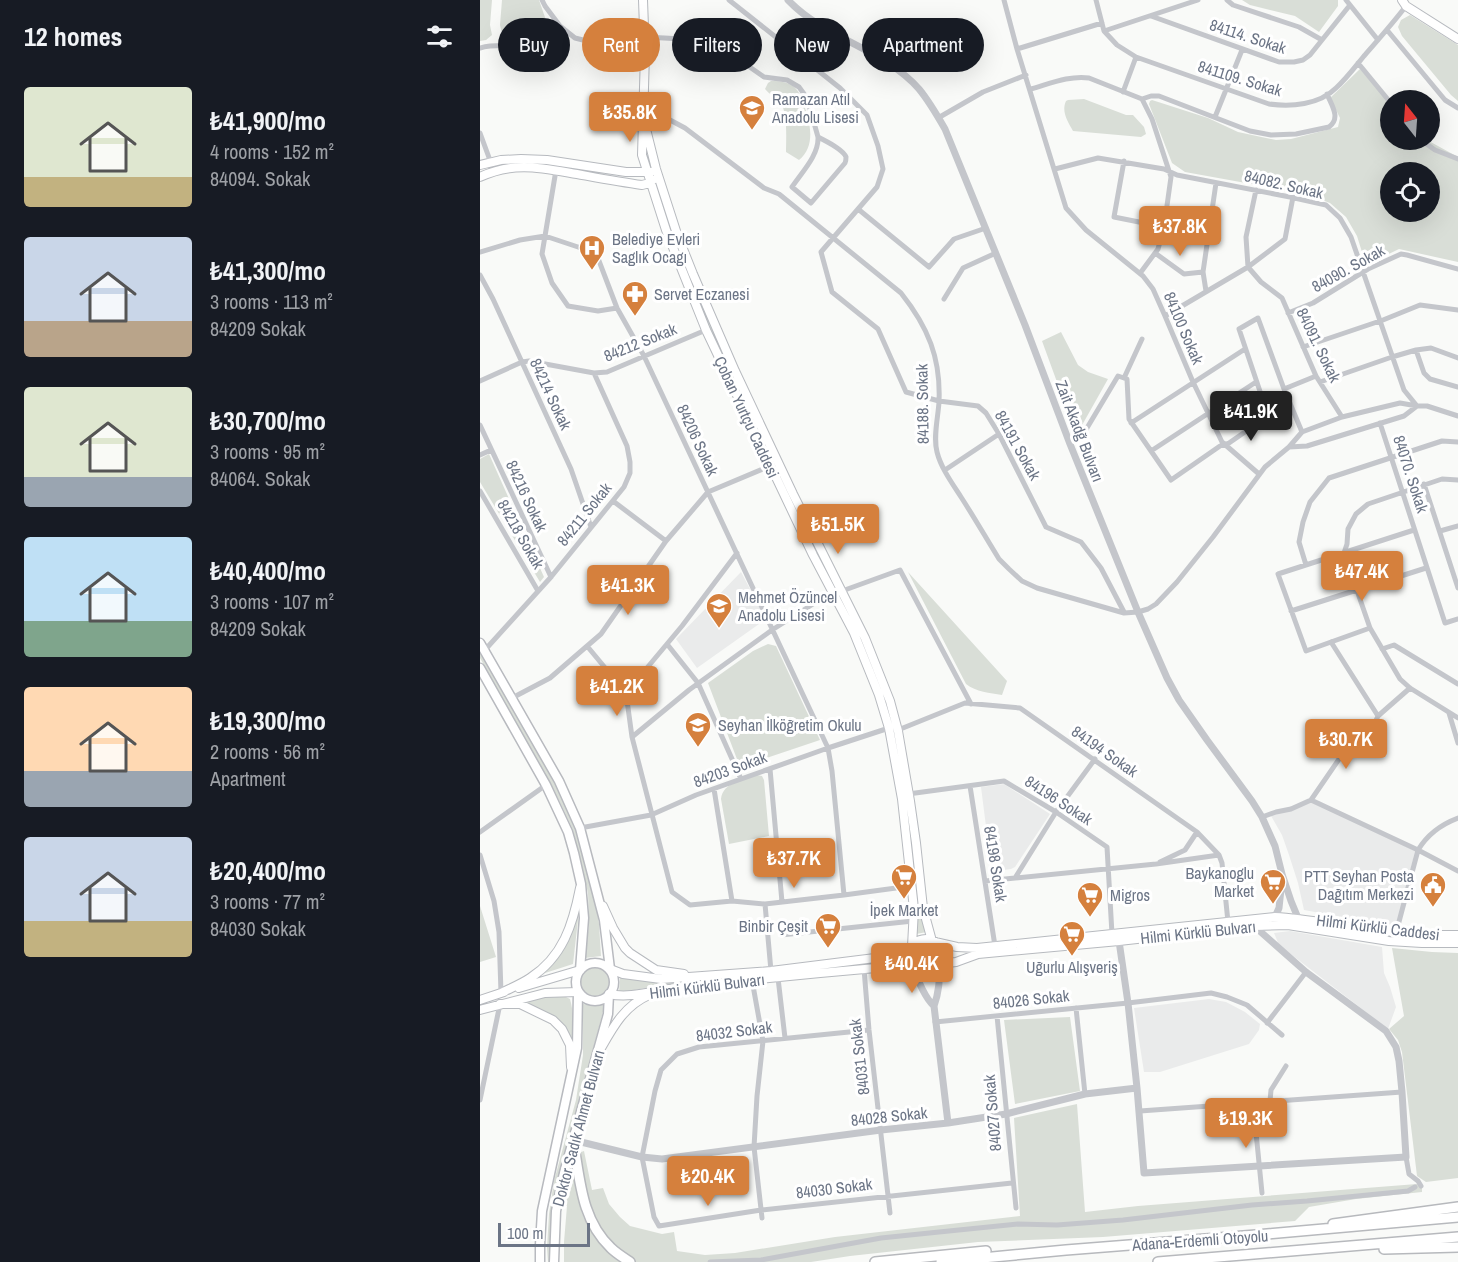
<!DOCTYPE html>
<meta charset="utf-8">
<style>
body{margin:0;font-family:"Archivo Narrow",sans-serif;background:#20242c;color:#f1f3f6;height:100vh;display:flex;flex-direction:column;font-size:22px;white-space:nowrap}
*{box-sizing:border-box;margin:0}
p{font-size:20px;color:#9ea1a6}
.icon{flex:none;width:33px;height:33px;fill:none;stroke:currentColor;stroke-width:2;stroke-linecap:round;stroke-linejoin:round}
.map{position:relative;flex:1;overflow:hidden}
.panel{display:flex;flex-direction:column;background:#171b24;width:480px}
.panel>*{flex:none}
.hud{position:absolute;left:18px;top:18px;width:570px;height:54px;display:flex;gap:12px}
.needle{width:39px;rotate:343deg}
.fabs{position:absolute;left:900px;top:90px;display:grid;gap:12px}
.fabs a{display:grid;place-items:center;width:60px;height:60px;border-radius:50%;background:#171b24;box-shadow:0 6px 24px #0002;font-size:30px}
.scale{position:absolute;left:18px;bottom:15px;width:92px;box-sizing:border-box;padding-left:6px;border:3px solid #6c7586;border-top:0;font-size:16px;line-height:21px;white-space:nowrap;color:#6c7586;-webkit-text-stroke:4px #fff;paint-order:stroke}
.price{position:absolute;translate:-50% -51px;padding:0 14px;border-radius:6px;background:#d5803d;color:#fff;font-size:20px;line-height:39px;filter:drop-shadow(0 2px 3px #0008)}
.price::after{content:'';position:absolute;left:50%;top:36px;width:18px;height:14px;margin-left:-9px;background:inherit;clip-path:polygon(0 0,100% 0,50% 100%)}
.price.current{background:#222;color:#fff}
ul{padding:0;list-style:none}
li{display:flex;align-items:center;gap:18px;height:150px;padding:0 24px}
li span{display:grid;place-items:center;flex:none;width:168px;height:120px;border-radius:6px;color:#555}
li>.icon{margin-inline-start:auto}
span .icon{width:72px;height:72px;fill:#fffc;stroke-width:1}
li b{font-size:26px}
h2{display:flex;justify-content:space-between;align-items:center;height:72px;padding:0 24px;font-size:26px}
.tag{padding:0 21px;border-radius:27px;background:#171b24;box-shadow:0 6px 24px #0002;font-size:21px;line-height:54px}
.tag.current{background:#d5803d;color:#fff}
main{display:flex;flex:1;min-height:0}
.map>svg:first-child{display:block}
.built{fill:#eaebeb}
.green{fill:#d9ded7;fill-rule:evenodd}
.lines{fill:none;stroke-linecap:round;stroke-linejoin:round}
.secondary-casing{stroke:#b7babf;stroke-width:10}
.primary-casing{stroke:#b8babf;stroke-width:11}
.motorway-casing{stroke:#b7b9bd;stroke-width:12}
.minor{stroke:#c4c6cb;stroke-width:5}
.tertiary{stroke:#c4c6cb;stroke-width:7}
.secondary{stroke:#fff;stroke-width:8}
.primary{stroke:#fff;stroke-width:8}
.motorway{stroke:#fff;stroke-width:9}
.labels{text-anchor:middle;stroke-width:6;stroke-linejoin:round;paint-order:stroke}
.street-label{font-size:16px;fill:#6c7586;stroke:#fff}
.poi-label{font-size:16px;fill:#6c7586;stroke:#fff;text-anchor:start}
</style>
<main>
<section class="panel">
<h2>12 homes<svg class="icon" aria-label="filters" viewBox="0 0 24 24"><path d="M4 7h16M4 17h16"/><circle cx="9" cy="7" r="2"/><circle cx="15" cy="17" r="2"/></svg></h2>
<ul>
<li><span style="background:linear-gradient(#dfe7d0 75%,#c2b280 0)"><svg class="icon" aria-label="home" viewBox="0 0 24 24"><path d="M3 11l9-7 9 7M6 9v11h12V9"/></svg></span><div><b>₺41,900/mo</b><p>4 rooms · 152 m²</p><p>84094. Sokak</p></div></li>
<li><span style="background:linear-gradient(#c9d6e8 70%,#b9a48a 0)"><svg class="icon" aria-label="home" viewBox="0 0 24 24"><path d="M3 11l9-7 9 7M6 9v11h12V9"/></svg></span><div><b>₺41,300/mo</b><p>3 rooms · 113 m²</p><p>84209 Sokak</p></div></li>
<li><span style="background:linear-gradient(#dfe7d0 75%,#9aa5b1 0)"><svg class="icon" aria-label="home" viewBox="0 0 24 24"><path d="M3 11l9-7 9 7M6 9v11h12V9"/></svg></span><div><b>₺30,700/mo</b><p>3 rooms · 95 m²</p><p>84064. Sokak</p></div></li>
<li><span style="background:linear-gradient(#bfe0f5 70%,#7fa58c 0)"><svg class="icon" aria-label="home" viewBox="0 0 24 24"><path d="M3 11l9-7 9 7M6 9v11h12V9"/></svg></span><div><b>₺40,400/mo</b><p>3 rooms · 107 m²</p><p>84209 Sokak</p></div></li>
<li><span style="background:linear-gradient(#ffd9b3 70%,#9aa5b1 0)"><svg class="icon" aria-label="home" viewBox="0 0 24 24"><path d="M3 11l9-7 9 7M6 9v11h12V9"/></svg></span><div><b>₺19,300/mo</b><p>2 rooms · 56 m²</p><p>Apartment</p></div></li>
<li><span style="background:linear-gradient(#c9d6e8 70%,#c2b280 0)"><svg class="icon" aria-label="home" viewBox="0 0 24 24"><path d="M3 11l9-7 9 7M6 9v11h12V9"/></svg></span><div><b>₺20,400/mo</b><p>3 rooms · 77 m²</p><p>84030 Sokak</p></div></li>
</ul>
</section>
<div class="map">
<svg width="978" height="1262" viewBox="0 0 978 1262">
<rect width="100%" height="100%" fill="#f9faf8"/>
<path class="built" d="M261,572L286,619L217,668L196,639Z
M524,784L570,814L535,867L531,869L515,871L511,866L501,787Z
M833,801L935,851L917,927L824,910L818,883L809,855L802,835L790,814Z
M810,931L902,947L904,973L910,987L916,1007L908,1029L799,945L794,933Z
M729,999L746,1002L765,1012L780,1024L779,1030L769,1044L680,1072H664L654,1008Z"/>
<path class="green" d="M0,0H12L10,25L12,35L6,40L0,41Z
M22,0H59L68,26L55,36H27L22,34L20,25Z
M762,0H858V6L839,32L815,16L770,5Z
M930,15L978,45V101L971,95L922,36L918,27L921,20Z
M880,69L910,102V140H947L978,157V262L919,249L886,265L877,236L866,217L850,203L826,194L705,172L692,163L669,104L670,101L672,100L728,118L758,132L796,140L811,139L858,127L860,118L850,98ZM910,172H950V212H910Z
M291,81C300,81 311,82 317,90C319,92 320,95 321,98C329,116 338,145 319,160L306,152C306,140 308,112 300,102C295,97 289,94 285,89L288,83Z
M604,99L646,115H653L664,127L666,134L661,137L593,131C588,122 581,112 586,101L588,100Z
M177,187L179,190L193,235L226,314L379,633L394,667L408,707L414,728L426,793L439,908L447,932L436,934L437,907L407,707L398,682L377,633L269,412L224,315L192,235Z
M581,332L598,365L608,372L628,379L601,427L592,423L562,341Z
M9,454L64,577L60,582L0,482V459Z
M428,572L527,681L522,695C510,693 496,692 486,684Z
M288,644L296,646L340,740L260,767L228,683L273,651Z
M0,652L83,798L96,830L112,882L119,924L121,956L105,958L109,924L108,893L93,830L79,800L0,658Z
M277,775L282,776L284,780L289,836L249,844L241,799C243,782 263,780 277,775Z
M0,906L16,957L0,962Z
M99,911L93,964L62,974C84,954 90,940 99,911Z
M435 957a11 11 0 1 1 22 0a11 11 0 1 1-22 0Z
M912,948L952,952L978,953V1178L946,1182L937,1176L922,1052L918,1040L909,1029L924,1016Z
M421,954L424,965L395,963L268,978L181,985L139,993L140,978L180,983L268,976L395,961Z
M101 982a14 14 0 1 1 28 0a14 14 0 1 1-28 0Z
M66,996H84L90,999C94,1014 94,1028 93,1043C80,1016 69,1014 43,1001Z
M103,1004L113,1005L125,1004L78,1181L72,1215V1262H68L67,1248L69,1214L74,1181L96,1100L103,1055Z
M590,1017L600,1091L535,1104L524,1020Z
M597,1104L605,1212L658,1206L937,1184L942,1186V1192L876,1199L829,1207L815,1221L623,1237L498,1242L370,1256L331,1262H156L132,1242L121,1230L112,1213L106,1196L103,1176L101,1152L104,1151L112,1190L123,1188L129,1204L140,1217L150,1226L182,1234L194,1232L197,1251L225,1255L255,1253L355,1237L540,1216L534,1118Z
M93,1163C98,1207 102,1234 141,1262H84V1242L87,1206L83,1205Z"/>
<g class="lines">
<g class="secondary-casing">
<path id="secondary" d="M163,0L165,54L162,155L186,230L226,330L333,555L374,633L399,695L409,728L422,799L434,909L432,946
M922,0L926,6L978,39
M166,129L176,169L197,234L213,274L255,371L313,494L385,638L410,701L418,731L430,801L436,843L443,908L452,941
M0,165L21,160L41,159L67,160L146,172H171
M0,177C34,161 62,168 97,174C119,178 140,182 162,185L170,183L173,180
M123,906L133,928L145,948L150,953L176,970L204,974
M429 956a17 17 0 1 1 34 0a17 17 0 1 1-34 0Z
M455,942L477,947L497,948L795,917C819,918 839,922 863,926C902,931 939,936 978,935
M460,964L476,962L498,954L639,941L774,926L808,925L909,941L942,943H978
M130,969L143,974L181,979L291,971L395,958L411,952L431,948
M39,988L100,970
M21,993C31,988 41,984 50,978C83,957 93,924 100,888
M129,994C151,999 175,990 197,988C267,980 337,973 407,967L424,969L433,968
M0,1000L24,992
M20,1004H40L73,1020L82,1029L90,1045L91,1067
M0,1010L65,993L98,992
M120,1050C133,1027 144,1006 169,995"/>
</g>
<g class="primary-casing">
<path id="primary" d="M0,643L79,781L100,828L124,920L130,969
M0,668L66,785L88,832L94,853L101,884L104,918L100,970
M96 982a19 19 0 1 1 38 0a19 19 0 1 1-38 0Z
M60,1262V1245L62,1211L97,1048L98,992
M74,1262L76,1211L84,1173L128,1014L129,994"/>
</g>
<g class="motorway-casing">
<path id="motorway" d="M93,1140C100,1179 101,1220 131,1248C136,1253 144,1258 150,1262
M853,1224L978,1207
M904,1249L978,1247
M395,1262L506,1251
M461,1262L586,1250L776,1235L978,1217
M678,1262L978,1237"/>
</g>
<path class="minor" d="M62,0L65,6L80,26L95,38L107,41L165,37L222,40L234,42L284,77L307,80L319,87L327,98L338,137C339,155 322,172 312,187L331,203L365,163C366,161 366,159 366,157C363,149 345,141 338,137
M249,0L360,88L387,115L398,146L403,169L397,187L341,252L352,292L398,329L426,392L459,401L498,406L506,413L519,434L566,527L601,542L621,568L644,612
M524,0L537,49L586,208L606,230L663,276L673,289L685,316L713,382L742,442L779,474
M616,0L624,31L637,45L656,57L643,92
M747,0L753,5L819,27L842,40
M866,0L898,40
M671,16L799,62H814L823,60L830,55L870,5
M907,30L965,100L978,108
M624,31L718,0
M0,48C20,42 43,50 63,42C70,39 77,33 84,29
M537,49L622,23
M656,57L789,104C811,107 839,105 856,88C866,79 875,67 884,56C898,40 913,23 926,6
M878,63L910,102
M551,89C569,84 590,75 609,78L662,99
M662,99L671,96H679L770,131L791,135L816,134L849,127C861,118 852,106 847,94
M163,112L190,120L205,128L284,188L299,194L421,293C448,327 461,358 459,402C458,418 453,437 457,452C461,468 472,483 481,497C494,517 506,538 519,559L529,569L542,581L557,588L644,613L658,612L668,609L676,604L697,582L733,537L785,467L809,447L822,432L862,417L920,403L937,406H947L978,416
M735,117L762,50
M458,118L503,92L546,75
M0,133L11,163
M941,140L955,150L978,159
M644,161L634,217L684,227
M575,169L618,158L684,169L697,175L810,197L846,205L860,218L871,237L924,390L937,406
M76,170L62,254L72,283L88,306L118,311L137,308
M776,190L766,237L768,267L781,282L802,298L836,376L862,417
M378,209L449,267L474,239L506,228
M0,252L40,240L65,236L116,253L137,308L164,356L348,748L352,771L364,895
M675,253L704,274L723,272
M661,272L678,249L684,227L691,177L672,119L662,99
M0,275L13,299L91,469L111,527
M726,291L723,272L736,183
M464,299L483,268L516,253
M808,313L833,303L888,269L921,254L927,255L978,269
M685,316L768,267L805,239L813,197
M823,347L903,320L940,305L978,310
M936,350L944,373L950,379L978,387
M644,378L662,339
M0,381L42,362L49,361L114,373L127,372L226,330
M840,382L912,357L936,350L951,348L978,358
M804,389L836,376
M651,423L765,349
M900,423L965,623L978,619
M791,424L759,329L778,318L804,389L822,432
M0,425L71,577
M590,444L604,433L638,376L647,379L649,419L691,480L740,446L749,443L788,416
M809,447L827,446L924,416L937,406
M671,451L776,382
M0,455L11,450
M465,470L519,434
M978,480L962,479L888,504L876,514L868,529L867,544L864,553L890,628L920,679L930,688L978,718
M944,484L978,588
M0,491L58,591
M133,501L186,541
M960,531L978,526
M826,565L819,542L823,522L830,502L849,478L962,441L978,442
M362,591L420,570L491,704
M811,611L946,568
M890,628L826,651L798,574L934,530
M851,642L898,716
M187,644L218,683L261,779
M107,646L146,693
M902,649L914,645L978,684
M4,651L71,577L144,487L150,473V462L147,446L114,373
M146,693L202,626L257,553
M146,693L152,737
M32,698L70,678L121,634L186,541L228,492L290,466
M969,713L978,743
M418,730L485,703L540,708L717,832L739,855L742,863L748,922
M615,759L576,812L535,878L505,881L676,864L739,855
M290,769L302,902
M490,786L515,946
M234,789L252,901L285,904
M428,794L524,781L576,812L627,847L632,934
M831,800L938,850L978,871
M782,817L796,812L811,809L831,800L868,746L893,727L898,716L930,688
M100,828L171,815L216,795L348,748L409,728
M0,832L66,785
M0,855L14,901L19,932L21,993
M680,862L705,850L717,832
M252,901L210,905L192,892L152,737L209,690L292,630L352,592
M916,933L938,850C947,835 962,824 978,818
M301,935L433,921
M384,969L389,1030L410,1213
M291,971L285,904L364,895L431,886
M298,978L305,1038
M272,980L283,1041L277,1096L274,1147L282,1218
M596,1008L605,1094
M517,1016L536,1208
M455,1022L648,1003L731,993L747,997L767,1005L802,1035
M787,1023L826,972
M389,1030L219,1047L197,1054L181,1070L175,1091L162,1157L174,1217L179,1226L281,1210L532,1183
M0,1100L20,1004
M790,1101L791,1090L806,1066
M773,1102L782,1193
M660,1111L922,1092
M926,1157L929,1174L938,1181L941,1186
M230,1262L281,1260L401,1238L459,1232L538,1224L577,1225L643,1220L772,1205L827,1201L928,1191L935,1187"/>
<path class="tertiary" d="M308,0C345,39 404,49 439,89C449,101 457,115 465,129L545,325L590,444L658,612L687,678L699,700L727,740L772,801L782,817L795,846L802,874L811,901L818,918
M795,917L799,908L802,880
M639,941L648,1003L657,1088L664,1173L926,1157L922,1092L919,1061L916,1047L906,1031L826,972L774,926
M458,967C461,978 458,995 454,1006L468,1123
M435,969C437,980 446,999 454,1006
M93,1140L162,1157L182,1159L401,1130L468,1123L526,1114L605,1094L657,1088"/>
<use href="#secondary" class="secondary"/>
<use href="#primary" class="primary"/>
<use href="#motorway" class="motorway"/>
</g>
<defs>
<g id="school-pin" transform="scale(1.35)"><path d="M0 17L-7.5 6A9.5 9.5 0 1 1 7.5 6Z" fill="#d5803d" stroke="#fff"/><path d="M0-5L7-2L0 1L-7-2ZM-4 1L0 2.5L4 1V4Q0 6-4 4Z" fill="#fff"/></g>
<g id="hospital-pin" transform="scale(1.35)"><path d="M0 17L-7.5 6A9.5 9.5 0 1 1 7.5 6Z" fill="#d5803d" stroke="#fff"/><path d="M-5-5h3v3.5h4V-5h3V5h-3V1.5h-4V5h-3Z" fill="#fff"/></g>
<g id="pharmacy-pin" transform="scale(1.35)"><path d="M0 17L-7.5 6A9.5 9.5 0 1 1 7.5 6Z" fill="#d5803d" stroke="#fff"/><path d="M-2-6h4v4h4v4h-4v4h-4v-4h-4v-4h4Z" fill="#fff"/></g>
<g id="supermarket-pin" transform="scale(1.35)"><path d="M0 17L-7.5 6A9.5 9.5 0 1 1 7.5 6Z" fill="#d5803d" stroke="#fff"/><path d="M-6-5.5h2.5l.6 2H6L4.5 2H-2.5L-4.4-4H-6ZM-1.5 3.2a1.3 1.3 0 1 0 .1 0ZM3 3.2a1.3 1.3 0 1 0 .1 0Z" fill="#fff"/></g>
<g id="civic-pin" transform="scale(1.35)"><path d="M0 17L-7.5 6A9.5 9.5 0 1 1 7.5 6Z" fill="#d5803d" stroke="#fff"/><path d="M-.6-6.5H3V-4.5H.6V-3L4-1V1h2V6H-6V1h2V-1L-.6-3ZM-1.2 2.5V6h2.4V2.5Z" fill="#fff"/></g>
</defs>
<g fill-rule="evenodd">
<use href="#school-pin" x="272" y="108"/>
<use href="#hospital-pin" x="112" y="248"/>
<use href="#pharmacy-pin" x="155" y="294"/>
<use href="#school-pin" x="239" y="606"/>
<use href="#school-pin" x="218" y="725"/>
<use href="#supermarket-pin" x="424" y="877"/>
<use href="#supermarket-pin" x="793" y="882"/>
<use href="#civic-pin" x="953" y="885"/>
<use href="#supermarket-pin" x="610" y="895"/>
<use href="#supermarket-pin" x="348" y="926"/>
<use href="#supermarket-pin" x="592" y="934"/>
</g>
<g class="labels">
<g class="street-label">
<text transform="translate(768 36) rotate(18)" y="6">84114. Sokak</text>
<text transform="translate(760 78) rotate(17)" y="6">841109. Sokak</text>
<text transform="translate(804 184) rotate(13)" y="6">84082. Sokak</text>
<text transform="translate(868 268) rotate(-29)" y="6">84090. Sokak</text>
<text transform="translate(704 328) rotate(67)" y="6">84100 Sokak</text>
<text transform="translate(160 342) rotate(-22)" y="6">84212 Sokak</text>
<text transform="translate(839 345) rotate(64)" y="6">84091. Sokak</text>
<text transform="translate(71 394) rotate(65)" y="6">84214 Sokak</text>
<text transform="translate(442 404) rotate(-91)" y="6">84188. Sokak</text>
<text transform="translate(267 417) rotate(65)" y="6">Çoban Yurtçu Caddesi</text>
<text transform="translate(600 431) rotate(69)" y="6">Zait Akadğ Bulvarı</text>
<text transform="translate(218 440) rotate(65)" y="6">84206 Sokak</text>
<text transform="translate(538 445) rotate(61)" y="6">84191 Sokak</text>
<text transform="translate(931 474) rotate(72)" y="6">84070. Sokak</text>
<text transform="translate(47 496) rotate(65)" y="6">84216 Sokak</text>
<text transform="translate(104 514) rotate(-51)" y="6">84211 Sokak</text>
<text transform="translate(41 534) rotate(60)" y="6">84218 Sokak</text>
<text transform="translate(625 751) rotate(35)" y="6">84194 Sokak</text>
<text transform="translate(250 769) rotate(-20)" y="6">84203 Sokak</text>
<text transform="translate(579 800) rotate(33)" y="6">84196 Sokak</text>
<text transform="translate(516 864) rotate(81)" y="6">84198 Sokak</text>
<text transform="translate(898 927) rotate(7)" y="6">Hilmi Kürklü Caddesi</text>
<text transform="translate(718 932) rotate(-6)" y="6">Hilmi Kürklü Bulvarı</text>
<text transform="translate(227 986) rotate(-7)" y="6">Hilmi Kürklü Bulvarı</text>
<text transform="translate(551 999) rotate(-6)" y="6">84026 Sokak</text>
<text transform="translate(254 1031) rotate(-7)" y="6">84032 Sokak</text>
<text transform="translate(379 1057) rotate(-97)" y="6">84031 Sokak</text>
<text transform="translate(512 1113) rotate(-95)" y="6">84027 Sokak</text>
<text transform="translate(409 1116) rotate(-6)" y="6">84028 Sokak</text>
<text transform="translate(98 1128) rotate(-75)" y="6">Doktor Sadık Ahmet Bulvarı</text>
<text transform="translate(354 1188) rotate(-7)" y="6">84030 Sokak</text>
<text transform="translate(720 1240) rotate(-4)" y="6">Adana-Erdemli Otoyolu</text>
</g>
<g class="poi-label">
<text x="292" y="105">Ramazan Atıl<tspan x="292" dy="18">Anadolu Lisesi</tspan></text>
<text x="132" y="245">Belediye Evleri<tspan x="132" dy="18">Saglık Ocagı</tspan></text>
<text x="174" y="300">Servet Eczanesi</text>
<text x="258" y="603">Mehmet Özüncel<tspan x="258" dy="18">Anadolu Lisesi</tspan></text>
<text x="238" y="731">Seyhan İlköğretim Okulu</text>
<text x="774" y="879" text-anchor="end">Baykanoglu<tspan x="774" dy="18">Market</tspan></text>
<text x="934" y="882" text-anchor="end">PTT Seyhan Posta<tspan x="934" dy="18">Dağıtım Merkezi</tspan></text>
<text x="630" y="901">Migros</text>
<text x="424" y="916" text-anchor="middle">İpek Market</text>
<text x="328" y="932" text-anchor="end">Binbir Çeşit</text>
<text x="592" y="973" text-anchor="middle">Uğurlu Alışveriş</text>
</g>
</g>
</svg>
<div class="fabs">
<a><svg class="needle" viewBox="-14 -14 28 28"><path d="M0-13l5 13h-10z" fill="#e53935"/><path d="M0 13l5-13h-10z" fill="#9ea1a6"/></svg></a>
<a><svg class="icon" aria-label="locate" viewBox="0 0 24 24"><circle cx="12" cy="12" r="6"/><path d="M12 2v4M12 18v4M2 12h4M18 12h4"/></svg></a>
</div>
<div class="scale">100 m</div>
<b class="price" style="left:150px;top:143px">₺35.8K</b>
<b class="price" style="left:700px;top:257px">₺37.8K</b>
<b class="price current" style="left:771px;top:442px">₺41.9K</b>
<b class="price" style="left:358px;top:555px">₺51.5K</b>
<b class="price" style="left:882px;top:602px">₺47.4K</b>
<b class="price" style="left:148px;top:616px">₺41.3K</b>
<b class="price" style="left:137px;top:717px">₺41.2K</b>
<b class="price" style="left:866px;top:770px">₺30.7K</b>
<b class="price" style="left:314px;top:889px">₺37.7K</b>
<b class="price" style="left:432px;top:994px">₺40.4K</b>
<b class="price" style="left:766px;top:1149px">₺19.3K</b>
<b class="price" style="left:228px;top:1207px">₺20.4K</b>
<div class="hud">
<a class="tag">Buy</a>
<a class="tag current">Rent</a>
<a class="tag">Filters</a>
<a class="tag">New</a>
<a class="tag">Apartment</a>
</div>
</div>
</main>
